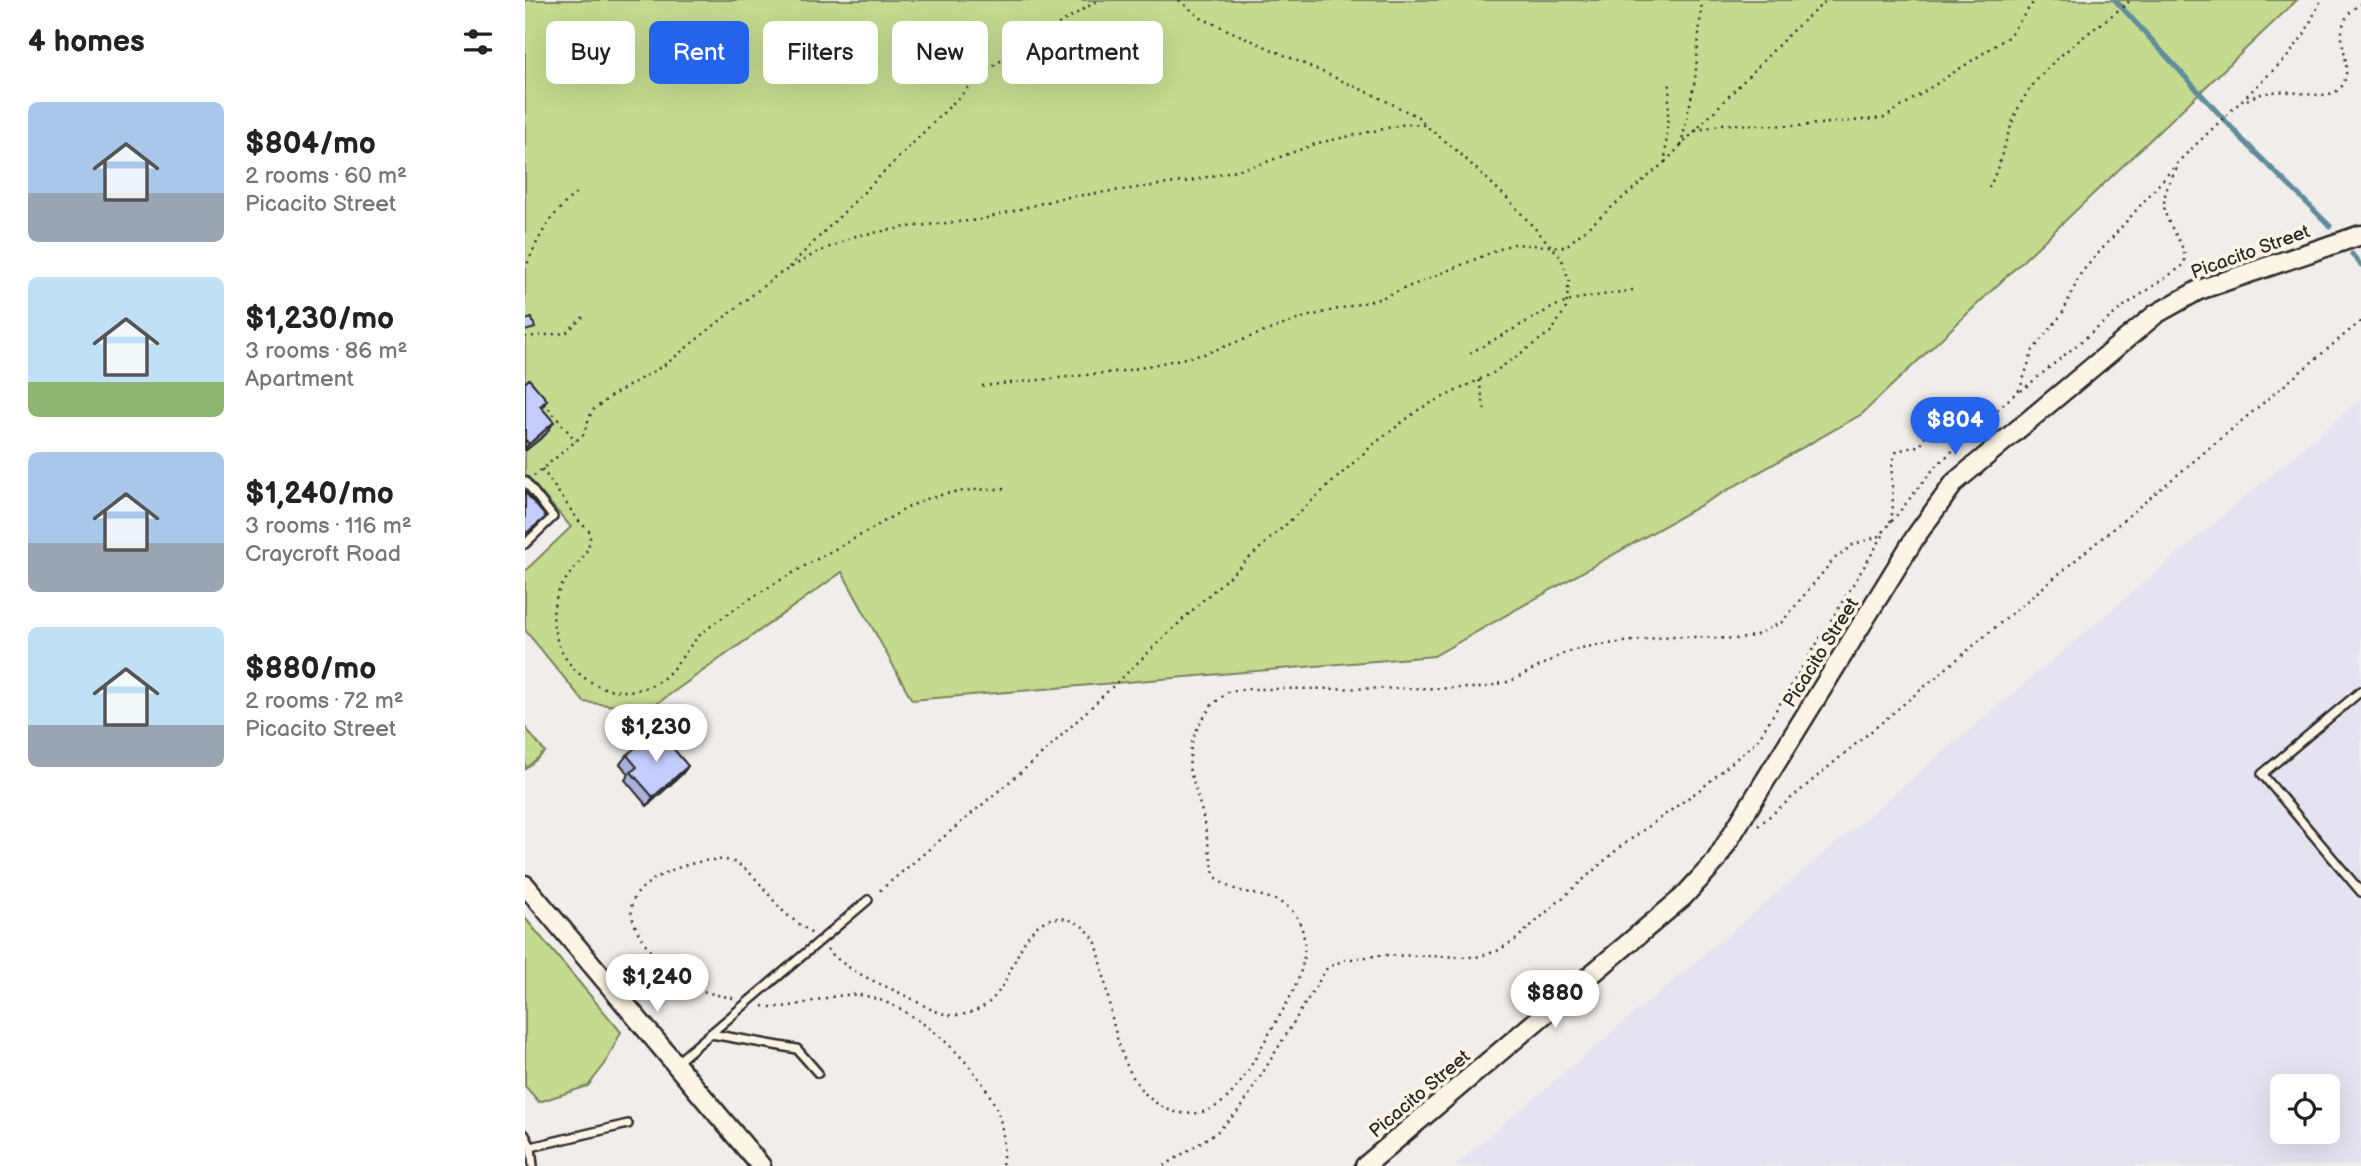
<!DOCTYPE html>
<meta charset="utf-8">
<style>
body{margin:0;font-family:"Balsamiq Sans",sans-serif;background:#f2f2f2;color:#222;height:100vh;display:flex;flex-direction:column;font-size:26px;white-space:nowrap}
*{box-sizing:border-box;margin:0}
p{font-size:23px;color:#767676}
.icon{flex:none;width:38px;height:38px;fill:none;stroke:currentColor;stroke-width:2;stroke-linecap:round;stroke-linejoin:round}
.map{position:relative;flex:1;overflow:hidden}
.details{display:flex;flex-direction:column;background:#fff;width:525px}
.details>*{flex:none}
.top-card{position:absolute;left:21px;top:21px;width:665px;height:63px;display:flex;gap:14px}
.tools{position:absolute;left:1745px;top:1074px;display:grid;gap:14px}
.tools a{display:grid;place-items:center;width:70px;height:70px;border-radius:10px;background:#fff;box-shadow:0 7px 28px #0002;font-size:35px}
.price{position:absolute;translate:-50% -60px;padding:0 16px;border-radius:24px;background:#fff;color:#222;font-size:23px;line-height:46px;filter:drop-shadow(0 2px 4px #0008)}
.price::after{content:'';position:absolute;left:50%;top:42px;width:21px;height:16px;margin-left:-10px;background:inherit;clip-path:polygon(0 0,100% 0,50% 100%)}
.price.on{background:#2563eb;color:#fff}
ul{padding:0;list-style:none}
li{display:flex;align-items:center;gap:21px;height:175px;padding:0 28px}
li span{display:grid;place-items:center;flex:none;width:196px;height:140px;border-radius:10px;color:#555}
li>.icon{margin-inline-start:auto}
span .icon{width:84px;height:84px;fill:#fffc;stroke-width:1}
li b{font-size:30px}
h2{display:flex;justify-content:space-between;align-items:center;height:84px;padding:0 28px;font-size:30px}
.chip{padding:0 24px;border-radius:10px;background:#fff;box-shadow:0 7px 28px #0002;font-size:24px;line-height:63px}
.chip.on{background:#2563eb;color:#fff}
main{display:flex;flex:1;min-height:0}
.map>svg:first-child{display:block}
.built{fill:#e4e3f0;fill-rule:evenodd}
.green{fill:#c4da8f;stroke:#78825d;stroke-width:2}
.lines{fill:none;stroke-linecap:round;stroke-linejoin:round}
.stream{stroke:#628c9c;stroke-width:5}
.service-casing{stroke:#2b2b2b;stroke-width:12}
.tertiary-casing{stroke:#2b2b2b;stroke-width:23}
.path{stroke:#2b2b2b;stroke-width:2.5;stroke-dasharray:2 5;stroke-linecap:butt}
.service{stroke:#fcf5e5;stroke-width:7}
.tertiary{stroke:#fcf5e5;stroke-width:18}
.wall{fill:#a9b0db;stroke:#2b2b2b;stroke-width:2}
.shaded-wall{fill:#8a90b2;stroke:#2b2b2b;stroke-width:2}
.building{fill:#c5cdff;stroke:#2b2b2b;stroke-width:2}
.labels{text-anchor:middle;stroke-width:7;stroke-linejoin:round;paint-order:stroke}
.street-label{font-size:19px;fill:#2b2b2b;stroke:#fcf5e5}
</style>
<main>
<section class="details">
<h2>4 homes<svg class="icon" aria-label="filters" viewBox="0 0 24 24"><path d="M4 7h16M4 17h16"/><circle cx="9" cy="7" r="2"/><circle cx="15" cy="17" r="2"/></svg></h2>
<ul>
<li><span style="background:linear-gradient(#a9c7e8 65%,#9aa5b1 0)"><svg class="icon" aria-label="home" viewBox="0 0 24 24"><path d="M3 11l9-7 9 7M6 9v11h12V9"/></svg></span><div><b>$804/mo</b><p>2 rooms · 60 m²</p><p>Picacito Street</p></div></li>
<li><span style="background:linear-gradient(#bfe0f5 75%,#8fb573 0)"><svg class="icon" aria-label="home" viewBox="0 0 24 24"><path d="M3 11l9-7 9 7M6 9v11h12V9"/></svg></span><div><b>$1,230/mo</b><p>3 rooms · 86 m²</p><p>Apartment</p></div></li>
<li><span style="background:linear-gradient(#a9c7e8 65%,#9aa5b1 0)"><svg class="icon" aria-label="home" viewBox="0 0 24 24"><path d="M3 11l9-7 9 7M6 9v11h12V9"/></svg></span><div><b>$1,240/mo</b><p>3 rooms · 116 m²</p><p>Craycroft Road</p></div></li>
<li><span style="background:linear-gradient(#bfe0f5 70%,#9aa5b1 0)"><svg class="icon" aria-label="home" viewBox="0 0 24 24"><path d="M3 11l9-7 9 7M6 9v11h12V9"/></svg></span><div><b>$880/mo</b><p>2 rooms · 72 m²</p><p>Picacito Street</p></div></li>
</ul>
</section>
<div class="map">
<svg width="1836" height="1166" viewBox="0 0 1836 1166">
<rect width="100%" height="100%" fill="#f1edea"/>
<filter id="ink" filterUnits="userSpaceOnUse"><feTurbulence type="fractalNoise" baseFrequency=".0143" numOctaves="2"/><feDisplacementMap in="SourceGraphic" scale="14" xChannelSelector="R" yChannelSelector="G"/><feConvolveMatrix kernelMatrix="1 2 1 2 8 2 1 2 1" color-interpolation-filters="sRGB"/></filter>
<g filter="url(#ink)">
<path class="built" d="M1836,399V1166H929ZM1757,1087H1802V1132H1757Z"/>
<path class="green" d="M0,0H1772L1337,414L909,656L387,700L317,572L123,710L59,702L0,630V571L46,527L0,474Z
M0,727L20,752L0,769Z
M0,918L96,1032L80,1064L63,1086L14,1102L0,1086Z"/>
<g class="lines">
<path class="stream" d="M1590,0L1718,140L1805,226
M1827,254L1836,265"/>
<g class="service-casing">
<path id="service" d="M0,481L28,517L0,544
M1836,691L1737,774L1836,892
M186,1034L272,1049L293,1073
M151,1063L343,900
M0,1135L6,1147L8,1166
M6,1147L103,1124"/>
</g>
<g class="tertiary-casing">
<path id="tertiary" d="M0,885L236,1166
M840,1166L1158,897L1190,862L1391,536L1430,482L1631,314L1674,290L1836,235"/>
</g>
<path class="path" d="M654,0L676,18L849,95L893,117L900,124
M1722,100C1758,79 1793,106 1815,89C1836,60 1795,31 1836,3
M1170,131L1198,124L1272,126L1359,118L1483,37L1510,0
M1156,146L1170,80L1177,0
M1140,162L1267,31L1302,0
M1464,188C1477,162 1481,133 1494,107C1516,62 1569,31 1606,0
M264,267L454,77L490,50L574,0
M0,270C12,238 26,214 52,192
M0,337L41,333L58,317
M945,353L1030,306L1052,299L1108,290
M954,380L960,412
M457,386L599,371L679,354L780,317L854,299L987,244L1040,247L1140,162L1145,82
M1496,391L1599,306L1659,265C1664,248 1644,229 1640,212C1636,195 1646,178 1654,164
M19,403L51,441
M17,469L53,520L65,532C68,568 19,576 30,632C39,676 85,704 127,685C151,675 161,644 182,629C232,591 290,560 345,530C367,517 391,500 416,495C437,490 458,489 479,489
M9,476L58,435L67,411L86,396L141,364L251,276L291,253L331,236L381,227L454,220L536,198L665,181L736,164L793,143L881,124L900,125L931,150L983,199L1036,257L1044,281L1041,308L1027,331L968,373L896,408L850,443L675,603L514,757L352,893
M1365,522C1373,499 1360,472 1372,451L1396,445L1405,425L1413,418L1449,422L1463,416
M1233,826L1836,321
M302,949C324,972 347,980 375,993C393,1001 414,1018 434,1015C484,1009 483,957 509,929C529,908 560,920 571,943C585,989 585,1049 616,1089C626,1101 640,1111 656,1113C703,1119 721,1073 741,1039C759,1007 790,966 776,926C761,884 707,903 689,874L677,812L664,768L666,746L673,726L687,705L703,692L722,689L956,688L986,681L1040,653L1060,647L1147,636L1215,639L1231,635L1257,622L1309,559L1329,544L1355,536L1410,467L1495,389L1508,350L1537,314L1556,273L1657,158L1764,55L1780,33L1796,0
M208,998C192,995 176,992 162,984C141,973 101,929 107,904C113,876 183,852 209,862C229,871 243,896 258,911C267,920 278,926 287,934
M238,1006C269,1012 302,992 334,995C385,1001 452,1062 471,1108C479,1127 480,1146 477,1166
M639,1166L693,1131L716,1108L802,968L819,960L856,955L951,957L972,951L990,940L1095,847L1177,788L1232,741L1359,534"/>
<use href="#service" class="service"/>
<use href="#tertiary" class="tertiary"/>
</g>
<path class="wall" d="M0,383L22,400L17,408L21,434L0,451Z
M136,746L163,766L157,774L122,806L100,780L104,774L95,764L102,755Z"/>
<path class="shaded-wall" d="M29,422L21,434L0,451V449L4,444Z
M163,766L157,774L122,806L128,797Z"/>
<path class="building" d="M7,318L10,328L0,331V320Z
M4,379L22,400L15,406L29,422L4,444L0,439V383Z
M0,492L21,517L0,534Z
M125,734L136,746L142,741L163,766L128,797L106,772L112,767L102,755Z"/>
</g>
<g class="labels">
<g class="street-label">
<text transform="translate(1725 251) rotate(-20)" y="7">Picacito Street</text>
<text transform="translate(1295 652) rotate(-58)" y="7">Picacito Street</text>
<text transform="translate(894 1093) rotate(-40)" y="7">Picacito Street</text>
</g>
</g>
</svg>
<div class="tools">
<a><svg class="icon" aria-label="locate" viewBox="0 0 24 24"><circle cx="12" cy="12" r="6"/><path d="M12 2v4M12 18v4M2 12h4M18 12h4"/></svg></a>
</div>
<b class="price on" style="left:1430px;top:457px">$804</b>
<b class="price" style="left:131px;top:764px">$1,230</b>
<b class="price" style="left:132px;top:1014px">$1,240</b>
<b class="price" style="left:1030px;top:1030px">$880</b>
<div class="top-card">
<a class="chip">Buy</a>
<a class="chip on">Rent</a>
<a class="chip">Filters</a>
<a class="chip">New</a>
<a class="chip">Apartment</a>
</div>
</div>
</main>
